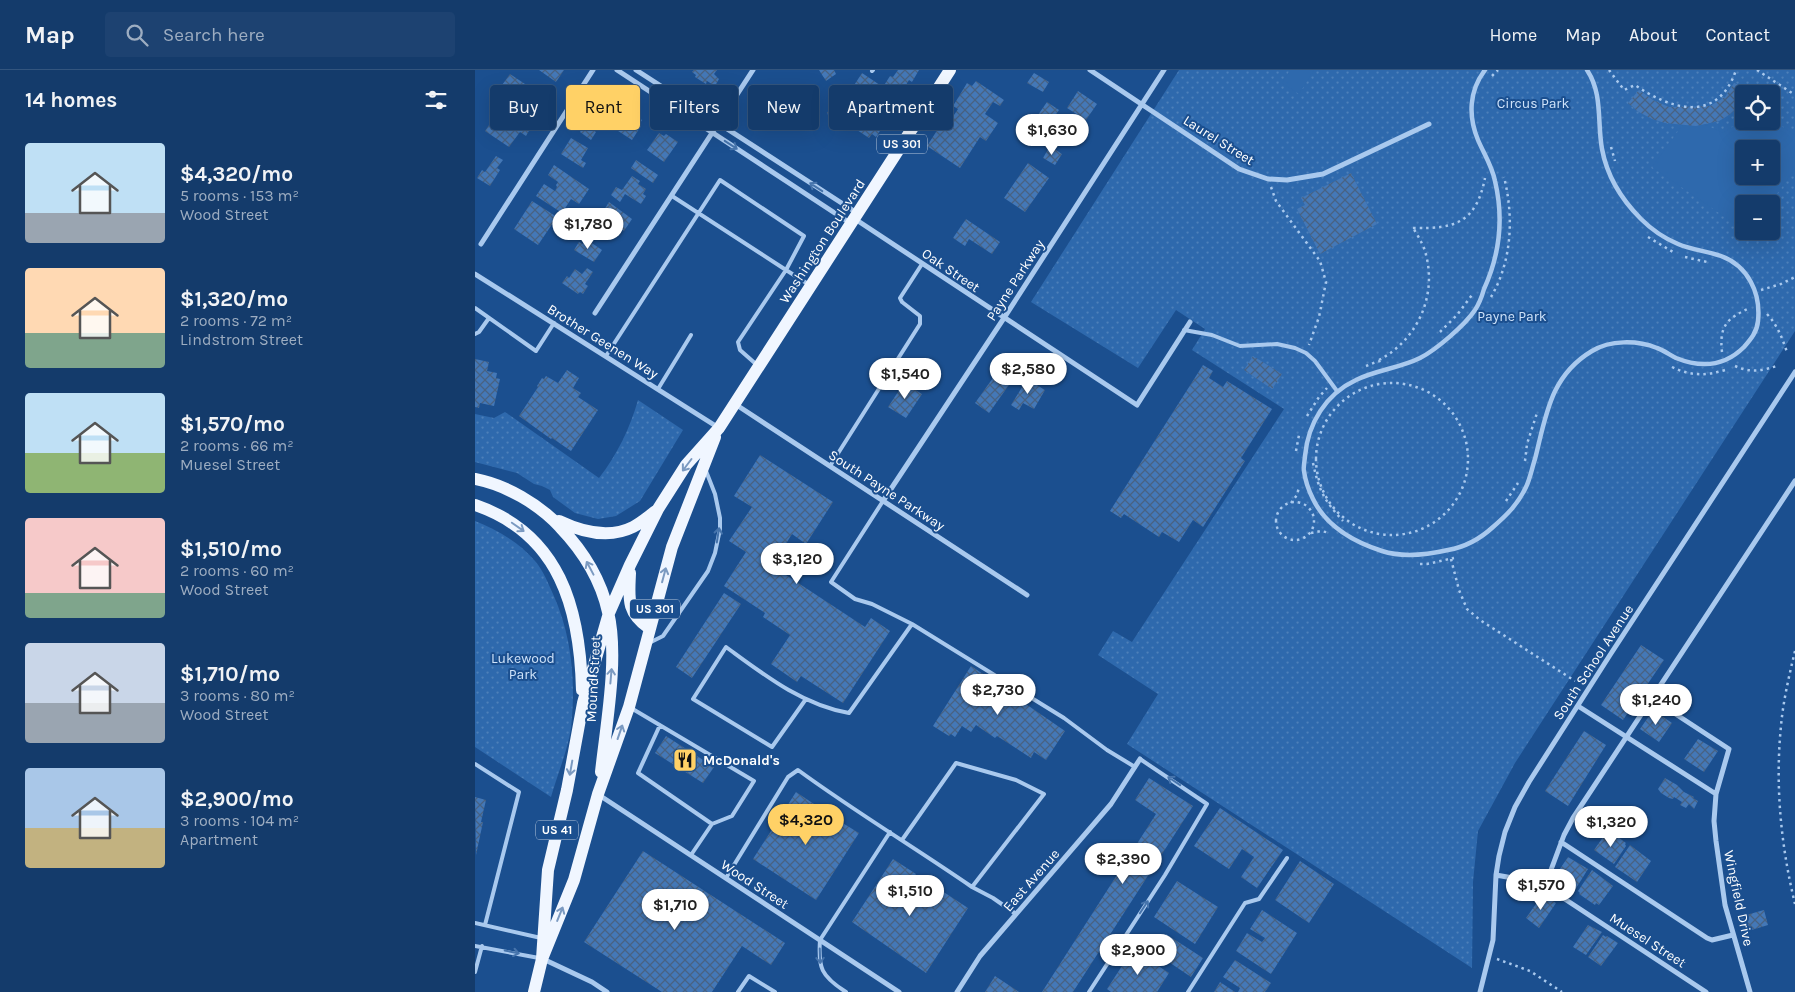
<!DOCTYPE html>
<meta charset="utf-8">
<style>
body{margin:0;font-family:Karla,sans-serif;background:#1d4271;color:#f1f3f6;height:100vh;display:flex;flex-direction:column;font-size:19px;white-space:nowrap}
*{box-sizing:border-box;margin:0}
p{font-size:16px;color:#9dadc1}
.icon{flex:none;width:28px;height:28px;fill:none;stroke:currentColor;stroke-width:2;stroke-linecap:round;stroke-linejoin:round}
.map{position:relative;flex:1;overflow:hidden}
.panel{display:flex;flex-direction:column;background:#143b6b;width:475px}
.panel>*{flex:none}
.banner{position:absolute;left:15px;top:15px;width:475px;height:45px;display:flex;gap:10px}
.controls{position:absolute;left:1260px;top:15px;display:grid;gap:10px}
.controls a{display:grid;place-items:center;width:45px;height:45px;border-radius:5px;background:#143b6b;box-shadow:0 5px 20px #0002,0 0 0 1px #33557e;font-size:25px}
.price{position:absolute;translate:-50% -42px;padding:0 11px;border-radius:18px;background:#fff;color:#222;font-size:16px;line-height:32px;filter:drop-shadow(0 1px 2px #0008)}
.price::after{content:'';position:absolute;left:50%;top:30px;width:15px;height:11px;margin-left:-8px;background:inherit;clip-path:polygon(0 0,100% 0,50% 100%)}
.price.on{background:#ffd166;color:#111}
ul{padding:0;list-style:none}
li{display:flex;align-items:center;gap:15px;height:125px;padding:0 25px}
li span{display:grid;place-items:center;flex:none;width:140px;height:100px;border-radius:5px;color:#555}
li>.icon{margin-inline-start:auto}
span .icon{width:60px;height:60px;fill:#fffc;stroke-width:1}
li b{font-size:21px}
h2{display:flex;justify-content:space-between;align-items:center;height:60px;padding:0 25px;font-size:21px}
.pill{padding:0 18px;border-radius:5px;background:#143b6b;box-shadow:0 5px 20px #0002,0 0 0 1px #33557e;font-size:18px;line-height:45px}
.pill.on{background:#ffd166;color:#111}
header{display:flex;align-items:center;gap:30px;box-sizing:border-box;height:70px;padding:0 25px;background:#143b6b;border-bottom:1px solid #33557e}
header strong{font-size:24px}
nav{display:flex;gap:28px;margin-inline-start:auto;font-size:18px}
.search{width:350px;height:45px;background:#1d4271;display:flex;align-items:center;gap:12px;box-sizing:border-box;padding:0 18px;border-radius:5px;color:#9dadc1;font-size:19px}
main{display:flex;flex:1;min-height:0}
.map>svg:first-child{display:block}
.park{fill:url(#park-dots);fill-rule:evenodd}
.pitch{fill:#2e69ad;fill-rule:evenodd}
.building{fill:url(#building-cross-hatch)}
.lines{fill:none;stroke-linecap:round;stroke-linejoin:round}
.path{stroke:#a9c9ee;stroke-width:2.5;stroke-dasharray:2.5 4;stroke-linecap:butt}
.service{stroke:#a9c9ee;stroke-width:4}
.pedestrian{stroke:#a9c9ee;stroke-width:4.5}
.minor{stroke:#a9c9ee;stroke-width:5}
.primary{stroke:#f0f6ff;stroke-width:12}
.oneway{stroke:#4674ac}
.oneway2{stroke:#7b9ac1}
.labels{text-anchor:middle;stroke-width:4;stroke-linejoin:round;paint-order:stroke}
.shield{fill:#1b4f8f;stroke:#bbcadd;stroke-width:1}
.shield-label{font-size:12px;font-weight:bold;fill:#fff}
.park-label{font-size:14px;fill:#cfe3fa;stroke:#1b4f8f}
.street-label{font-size:14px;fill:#fff;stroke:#1b4f8f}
.poi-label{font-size:14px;font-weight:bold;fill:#fff;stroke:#1b4f8f;text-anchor:start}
</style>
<header>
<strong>Map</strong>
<div class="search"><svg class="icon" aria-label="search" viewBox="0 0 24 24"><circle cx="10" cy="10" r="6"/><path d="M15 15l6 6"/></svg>Search here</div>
<nav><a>Home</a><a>Map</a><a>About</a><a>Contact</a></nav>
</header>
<main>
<section class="panel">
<h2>14 homes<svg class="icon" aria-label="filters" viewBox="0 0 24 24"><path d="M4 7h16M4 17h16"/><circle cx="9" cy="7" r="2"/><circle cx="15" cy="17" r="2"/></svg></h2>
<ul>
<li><span style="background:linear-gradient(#bfe0f5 70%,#9aa5b1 0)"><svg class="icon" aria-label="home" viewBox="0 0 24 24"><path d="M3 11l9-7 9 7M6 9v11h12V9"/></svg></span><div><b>$4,320/mo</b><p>5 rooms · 153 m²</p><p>Wood Street</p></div></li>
<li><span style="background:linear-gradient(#ffd9b3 65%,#7fa58c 0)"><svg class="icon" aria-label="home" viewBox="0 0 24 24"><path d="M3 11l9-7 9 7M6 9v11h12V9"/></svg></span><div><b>$1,320/mo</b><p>2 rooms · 72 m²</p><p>Lindstrom Street</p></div></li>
<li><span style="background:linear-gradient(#bfe0f5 60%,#8fb573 0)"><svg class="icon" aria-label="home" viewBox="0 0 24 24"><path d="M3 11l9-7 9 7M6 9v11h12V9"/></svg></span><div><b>$1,570/mo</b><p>2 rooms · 66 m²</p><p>Muesel Street</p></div></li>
<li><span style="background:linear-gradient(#f6c9c9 75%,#7fa58c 0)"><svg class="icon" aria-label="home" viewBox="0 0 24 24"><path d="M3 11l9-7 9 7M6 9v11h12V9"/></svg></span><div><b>$1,510/mo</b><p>2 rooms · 60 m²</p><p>Wood Street</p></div></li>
<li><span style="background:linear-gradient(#c9d6e8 60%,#9aa5b1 0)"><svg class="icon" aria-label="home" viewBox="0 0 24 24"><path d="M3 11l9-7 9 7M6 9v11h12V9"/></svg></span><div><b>$1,710/mo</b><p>3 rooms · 80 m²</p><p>Wood Street</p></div></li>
<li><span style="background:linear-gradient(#a9c7e8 60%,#c2b280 0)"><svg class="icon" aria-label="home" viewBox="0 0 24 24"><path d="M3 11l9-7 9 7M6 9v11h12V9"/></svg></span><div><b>$2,900/mo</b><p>3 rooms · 104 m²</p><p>Apartment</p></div></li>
</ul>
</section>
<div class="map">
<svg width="1320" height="922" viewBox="0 0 1320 922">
<defs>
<pattern id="park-dots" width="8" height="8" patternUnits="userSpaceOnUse" patternTransform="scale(1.25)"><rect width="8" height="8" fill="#2e69ad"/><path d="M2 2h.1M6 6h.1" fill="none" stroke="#4d80b9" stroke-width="1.8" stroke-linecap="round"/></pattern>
<pattern id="building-cross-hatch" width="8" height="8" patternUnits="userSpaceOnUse" patternTransform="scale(1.25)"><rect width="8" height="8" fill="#4478b7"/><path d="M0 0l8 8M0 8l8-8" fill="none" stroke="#486282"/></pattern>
</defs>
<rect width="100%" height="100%" fill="#1b4f8f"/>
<path class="park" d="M704,0H1320V261L1040,693L1003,761L998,812L997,898L652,674L683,624L623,585L638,561L657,572L809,339L717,280L730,259L701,240L663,298L556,232ZM1269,24H1296V51H1269ZM1269,79H1296V106H1269ZM1269,134H1296V161H1269Z
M163,330L208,360L165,431L141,446L123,449L100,443L78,427L75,420L67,416L59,414L42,403L0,392V344L19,348L30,342L124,408C142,385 155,358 163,330Z
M0,451C22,460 44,472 60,491C68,500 73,513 78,524C97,566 101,612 96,658C93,679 82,706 76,727L0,677Z"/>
<path class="pitch" d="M815,0H839L824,24L807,13Z
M1269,49V51H1296V49L1320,65V98L1295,134H1269V160L1177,97L1209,53L1220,50L1248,63ZM1269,79H1296V106H1269Z"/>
<path class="building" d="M64,0H89L81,12Z
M219,0H242L239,4L244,9L240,16L232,11L231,14L220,7L221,5L217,2Z
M344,0H359L361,4L351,11Z
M423,0H444L437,12L434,10L428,20L430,22L401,67L397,64L394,68L382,60L384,57L367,45L354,48L352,42L366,39L365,37L387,3L408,17L415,6L418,7Z
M559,3L574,12L568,22L552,13Z
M35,4L53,16L45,27L27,15Z
M501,11L529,30L525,36L518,32L510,44L523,53L511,71L505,67L485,98L452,76L472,45L477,48L483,39L478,36L492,13L497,16Z
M1259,13L1276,20L1273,24H1269V30L1266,35L1254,45L1244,51L1221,56L1190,53L1177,49L1162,41L1153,33L1164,20L1178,30L1194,37L1235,36L1250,27Z
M133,21L136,23L132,30L134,31L130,38L132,39L127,46L125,44L123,47L129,51L124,59L120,57L122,54L120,53L119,55L106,47L115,33L112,31L116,25L119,27L125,22L130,25Z
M603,21L622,34L611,50L592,38Z
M572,32L584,40L570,60L558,52Z
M151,35L158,39L156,43L167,50L164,55L166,56L157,70L137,57Z
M25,39L55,59L51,66L45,62L34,77L10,61Z
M111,54L121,62L116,70L105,62Z
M184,63L189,66L191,64L203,72L189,92L172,80Z
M96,68L113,78L106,90L111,93L108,98L86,84Z
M575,76L587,84L580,95L568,88Z
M21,86L28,90L22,98L25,100L15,116L2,108L7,100L10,102Z
M161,90L183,105L178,113L156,98Z
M553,93L574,108L550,142L529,128Z
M79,95L114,119L104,134L96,129L87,143L61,126L69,114L80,121L82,117L81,115L83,112L73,105Z
M876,103L902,154L845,184L822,139L830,135L826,128Z
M157,106L165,111L163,114L171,119L168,124L171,126L166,134L150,124L145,132L136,125L141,117L147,120Z
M57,131L82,147L63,175L39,159Z
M134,132L157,149L149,161L126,145Z
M491,149L525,172L517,184L494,169L490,176L478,168Z
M111,169L127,180L119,192L99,180L104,172L108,174Z
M112,198L118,202L110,214L113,216L108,224L105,222L103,224L87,213L92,206L94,208L100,199L107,204Z
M778,286L807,304L797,319L769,300Z
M0,289L14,292L12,301L22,303L21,308L25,309L19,336L5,333L4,338L0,337Z
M728,295L738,301L734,308L748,317L752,311L797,339L766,388L770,391L728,457L718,450L704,472L687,462L684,467L649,444L646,448L635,441Z
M525,298L539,308L514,343L500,333Z
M92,300L104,308L98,318L106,323L103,327L123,340L96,381L77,368L76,369L44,346L63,317L62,316L67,308L69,309L71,306L83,313Z
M552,309L570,320L559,339L548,333L544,340L536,335Z
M429,313L447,324L431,348L413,337Z
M285,385L358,432L331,474L317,464L299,493L313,502L311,505L390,557L396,548L415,561L368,633L326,606L322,612L296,594L315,565L288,547L290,543L249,516L271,482L254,471L277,437L259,426Z
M249,523L266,534L217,608L201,597Z
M1166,575L1189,590L1148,650L1126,635Z
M496,596L546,629L545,630L590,661L571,690L559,682L556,688L522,666L520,668L501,655L496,662L487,656L480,667L476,664L474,666L458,656Z
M1178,640L1197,653L1184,672L1165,659Z
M1109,661L1131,675L1093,736L1070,721Z
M191,666L239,697L228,713L180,683Z
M1223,669L1243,681L1229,702L1209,689Z
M674,708L718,736L598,922H567L681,744L660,730Z
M1190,708L1202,715L1209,722L1219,727L1218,728L1223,731L1219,739L1214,734L1211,738L1205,735L1207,732L1199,727L1198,729L1194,728L1186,723L1183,719Z
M321,722L348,740L351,734L360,740L356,746L384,763L341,830L278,789Z
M0,727L11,730L6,752H8L1,785Z
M745,738L808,780L782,818L766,807L779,787L767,779L754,799L719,776Z
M1131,763L1142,769L1143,767L1151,773L1150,774L1151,776L1139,794L1119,780Z
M1155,775L1176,791L1162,812L1140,797Z
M168,781L310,873L296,895L267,876L237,922H187L109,872Z
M1093,787L1113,799L1100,820L1097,818L1096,819L1080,806Z
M418,789L441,804L435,813L452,824L458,815L493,838L451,903L377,852Z
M825,791L859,814L834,853L800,830Z
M1117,800L1138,816L1124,835L1121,833L1120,835L1104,824L1105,823L1103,821Z
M702,811L743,837L720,874L679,847Z
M1068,824L1081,833L1064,858L1051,848Z
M787,840L822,863L796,904L761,881L772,863L787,872L790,868L775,859Z
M1289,840L1293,855L1267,863L1264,847Z
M1113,855L1127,862L1111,885L1098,877Z
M691,864L728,888L716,907L679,882Z
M1128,865L1131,867L1132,866L1143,873L1126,896L1113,887Z
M658,879L694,903L682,922H636L632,919Z
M760,890L796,913L790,922H763L765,918L748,907Z
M520,906L544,922H510Z
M745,912L760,922H739Z"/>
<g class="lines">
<path class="path" d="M1134,0L1149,20L1160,15C1196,40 1243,54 1261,0
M1282,0L1320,25
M1017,6L1023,0
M1136,77L1140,91
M796,117L801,131L845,191L851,212L844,247L834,275
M938,158C980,159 1001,153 1010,108
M1173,167L1198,182
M1210,187L1232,192
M1286,220L1306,214L1320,207
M1016,227C1037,191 1039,147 1029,107
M1292,244C1303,256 1307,268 1312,282
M965,262L982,245L997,225
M1247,282C1244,256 1252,248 1275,238
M904,290C944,269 964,222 949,178C946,171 942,164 938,158
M891,296L901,292L909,290
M1260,296C1275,303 1288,301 1304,295
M1197,297C1215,306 1231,306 1250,300
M841 389a76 76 0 1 1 152 0a76 76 0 1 1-152 0Z
M832,346L844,327L852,318
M821,381L824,365
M1050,391L1052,374L1062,343
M838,393C844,421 849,430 868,451
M1031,431L1043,413
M801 451a19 19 0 1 1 38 0a19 19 0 1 1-38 0Z
M816,433L822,425L824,417
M836,463L846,461L855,463
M976,489L984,520L992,539L1005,550L1100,611
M945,494H952L979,488
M1320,581C1314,606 1308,632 1306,656C1300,716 1306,776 1320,834
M1022,889L1055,901L1087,922"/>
<path class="service" d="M397,1L398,0
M197,126L311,200L263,272L265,280L282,295
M0,238L61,281L79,253
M709,260L737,265L765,276L802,274L820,278L831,283L840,291L862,321
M0,264L4,262L14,248
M131,286L245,110L329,166L311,200L333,214
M183,319L216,265
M355,396L445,254V246L427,232L425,228L447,194
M408,431L356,512L380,529L397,534L437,554
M174,573L188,566L233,501L240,483L245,459V448L240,424L231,401
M331,629L297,677L218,629L251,577C288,604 327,635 374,643L437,554L589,648L632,680L660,697
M156,638L279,711L257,746L237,754L163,703L185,655
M0,694L44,722L10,855
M216,785L237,754
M251,808L313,707L323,700C379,741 439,777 497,817L569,724L541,710L481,693L427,770
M497,817L518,828L541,844
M0,853L66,868
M0,876L64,888
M0,902L7,876
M263,922L274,906L300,922
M371,922C346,906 343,898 345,870L415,762
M614,922L690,805L732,734L665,689
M713,922L770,833L784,829L812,788"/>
<path class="pedestrian" d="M1010,0C994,21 993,46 1003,70C1009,84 1017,96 1020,111C1029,149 1025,184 1009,219C1007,226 1004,234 1000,240C990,255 961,280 945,288C925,298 901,300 881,310C851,324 833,353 830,386C830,388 828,399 829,401C830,409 834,421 838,429C851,456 879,472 907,481C928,488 951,485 973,480C990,477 1005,469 1018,457C1032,445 1043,434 1051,417C1055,409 1057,398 1060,389C1071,346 1075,306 1117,281C1135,270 1162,270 1182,278C1188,280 1195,285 1201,288C1226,298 1250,296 1269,277C1276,269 1282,262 1283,251C1286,223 1273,196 1246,186C1232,181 1217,180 1203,174C1191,169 1176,159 1166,149C1147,130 1132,106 1127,79C1122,52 1128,24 1112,0"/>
<path class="minor" d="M142,0L375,153
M161,0L382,143
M615,0L764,99L793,109L812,110L848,104L954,54
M380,149L662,335L715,252
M6,174L118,0
M0,204L244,358
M120,243L278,0
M260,334L552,525
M408,431L529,248L689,0
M1176,628L1254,679L1241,724L1239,751L1241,771L1250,835L1275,922
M1103,636L1241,724
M124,725L424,922
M1086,772L1232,868L1237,870L1258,865
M1021,805L1060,812L1070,816L1231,922
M1070,816L1089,765L1098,748L1320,411
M68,889L117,912L132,922
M482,922L505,886L636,734L665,689
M1005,922L1018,870L1021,805L1024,786L1030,762L1040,737L1054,712L1135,585L1320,302"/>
<path class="primary" d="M0,409C31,415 64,434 85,457C108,481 126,510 133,542C144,587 131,655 126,702
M0,435C85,464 105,539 107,620
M84,451C107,462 134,469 158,457C166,453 174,446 181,441
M155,503C154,528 151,542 174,558
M67,889L73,800L92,720L108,633L134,543L155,495L183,439L211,395L244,358L475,0
M59,922L67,889L99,810L123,724L154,637L197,477L240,367"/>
</g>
<defs><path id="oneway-shaft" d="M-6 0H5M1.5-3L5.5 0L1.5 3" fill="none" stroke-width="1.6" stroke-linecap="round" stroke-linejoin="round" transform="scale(1.25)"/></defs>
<g class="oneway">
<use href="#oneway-shaft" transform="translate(256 75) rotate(33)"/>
<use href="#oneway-shaft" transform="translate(341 117) rotate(-147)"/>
<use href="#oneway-shaft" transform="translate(243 465) rotate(-81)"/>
<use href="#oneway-shaft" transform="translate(699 711) rotate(-146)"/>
<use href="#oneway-shaft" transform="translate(669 837) rotate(-57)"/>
<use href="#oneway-shaft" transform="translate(37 882) rotate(12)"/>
<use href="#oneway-shaft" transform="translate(345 886) rotate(88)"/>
</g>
<g class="oneway2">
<use href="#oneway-shaft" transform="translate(212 395) rotate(127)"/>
<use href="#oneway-shaft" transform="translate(43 457) rotate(35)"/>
<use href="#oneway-shaft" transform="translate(115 498) rotate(-118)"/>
<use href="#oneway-shaft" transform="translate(189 505) rotate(-75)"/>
<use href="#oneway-shaft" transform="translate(136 606) rotate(-85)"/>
<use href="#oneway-shaft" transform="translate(145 662) rotate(-71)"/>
<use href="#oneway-shaft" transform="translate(96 698) rotate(100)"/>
<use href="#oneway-shaft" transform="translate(85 844) rotate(-68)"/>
</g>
<defs>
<g id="restaurant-square" transform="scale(1.25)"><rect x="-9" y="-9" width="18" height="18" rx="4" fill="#ffd166" stroke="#1b4f8f"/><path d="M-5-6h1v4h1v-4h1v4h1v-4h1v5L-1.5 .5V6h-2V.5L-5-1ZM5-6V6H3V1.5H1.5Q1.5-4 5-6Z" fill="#111"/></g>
</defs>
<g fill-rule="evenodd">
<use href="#restaurant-square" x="210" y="690"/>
</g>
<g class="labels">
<g class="shield">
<rect x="402" y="64.5" width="50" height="19" rx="4"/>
<rect x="155" y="529.5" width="50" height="19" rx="4"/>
<rect x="61" y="750.5" width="42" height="19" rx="4"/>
</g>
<g class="shield-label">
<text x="427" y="78">US 301</text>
<text x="180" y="543">US 301</text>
<text x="82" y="764">US 41</text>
</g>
<g class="park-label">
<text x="1058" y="38">Circus Park</text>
<text x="1037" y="251">Payne Park</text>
<text x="48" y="593">Lukewood<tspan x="48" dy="16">Park</tspan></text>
</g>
<g class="street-label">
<text transform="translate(744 70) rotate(32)" y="5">Laurel Street</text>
<text transform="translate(347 171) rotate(-57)" y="5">Washington Boulevard</text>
<text transform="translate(476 200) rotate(34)" y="5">Oak Street</text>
<text transform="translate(540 210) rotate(-57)" y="5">Payne Parkway</text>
<text transform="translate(128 271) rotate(32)" y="5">Brother Geenen Way</text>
<text transform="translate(412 420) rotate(33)" y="5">South Payne Parkway</text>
<text transform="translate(1118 592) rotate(-57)" y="5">South School Avenue</text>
<text transform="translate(118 609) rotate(-87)" y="5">Mound Street</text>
<text transform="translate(556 810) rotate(-49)" y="5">East Avenue</text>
<text transform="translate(280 814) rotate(33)" y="5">Wood Street</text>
<text transform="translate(1264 828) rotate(78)" y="5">Wingfield Drive</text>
<text transform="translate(1173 870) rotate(33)" y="5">Muesel Street</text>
</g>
<g class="poi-label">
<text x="228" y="695">McDonald's</text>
</g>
</g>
</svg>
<div class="controls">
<a><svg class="icon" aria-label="locate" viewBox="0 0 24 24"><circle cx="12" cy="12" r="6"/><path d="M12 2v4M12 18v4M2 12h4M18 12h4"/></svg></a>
<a>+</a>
<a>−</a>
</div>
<b class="price" style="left:577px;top:86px">$1,630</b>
<b class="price" style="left:113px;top:180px">$1,780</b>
<b class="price" style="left:553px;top:325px">$2,580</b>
<b class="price" style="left:430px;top:330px">$1,540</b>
<b class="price" style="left:322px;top:515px">$3,120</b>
<b class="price" style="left:523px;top:646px">$2,730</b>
<b class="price" style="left:1181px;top:656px">$1,240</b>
<b class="price on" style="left:331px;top:776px">$4,320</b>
<b class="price" style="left:1136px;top:778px">$1,320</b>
<b class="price" style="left:648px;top:815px">$2,390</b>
<b class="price" style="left:1066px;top:841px">$1,570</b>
<b class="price" style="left:435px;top:847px">$1,510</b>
<b class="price" style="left:200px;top:861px">$1,710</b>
<b class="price" style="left:663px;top:906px">$2,900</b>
<div class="banner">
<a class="pill">Buy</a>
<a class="pill on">Rent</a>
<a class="pill">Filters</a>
<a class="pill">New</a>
<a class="pill">Apartment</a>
</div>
</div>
</main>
